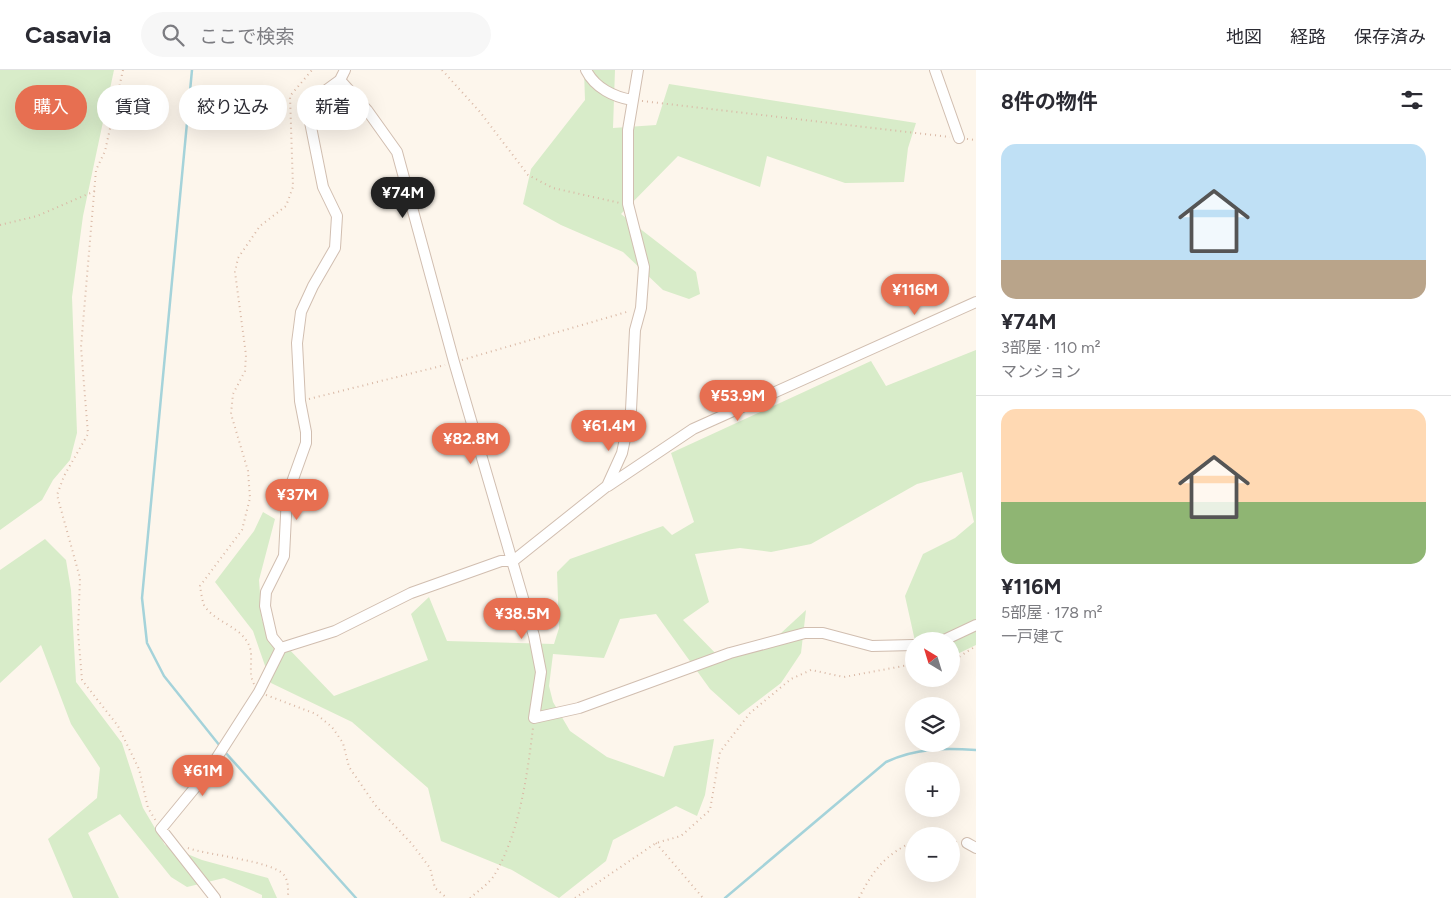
<!DOCTYPE html>
<html lang="ja">
<meta charset="utf-8">
<style>
body{margin:0;font-family:Figtree,"Noto Sans JP",sans-serif;background:#f7f7f7;color:#2b2b33;height:100vh;display:flex;flex-direction:column;font-size:19px;white-space:nowrap}
*{box-sizing:border-box;margin:0}
p{font-size:16px;color:#7c7c81}
.icon{flex:none;width:28px;height:28px;fill:none;stroke:currentColor;stroke-width:2;stroke-linecap:round;stroke-linejoin:round}
.map{position:relative;flex:1;overflow:hidden}
.sheet{display:flex;flex-direction:column;background:#fff;width:475px}
.sheet>*{flex:none}
.banner{position:absolute;left:15px;top:15px;width:475px;height:45px;display:flex;gap:10px}
.needle{width:32px;rotate:322deg}
.controls{position:absolute;left:905px;top:562px;display:grid;gap:10px}
.controls a{display:grid;place-items:center;width:55px;height:55px;border-radius:50%;background:#fff;box-shadow:0 5px 20px #0002;font-size:25px}
.price{position:absolute;translate:-50% -42px;padding:0 11px;border-radius:18px;background:#e76f51;color:#fff;font-size:16px;line-height:32px;filter:drop-shadow(0 1px 2px #0008)}
.price::after{content:'';position:absolute;left:50%;top:30px;width:15px;height:11px;margin-left:-8px;background:inherit;clip-path:polygon(0 0,100% 0,50% 100%)}
.price.selected{background:#222;color:#fff}
ul{padding:0;list-style:none}
li{display:grid;align-content:center;gap:10px;height:265px;padding:0 25px}
li+li{border-top:1px solid #e1e1e2}
li span{display:grid;place-items:center;height:155px;border-radius:15px;color:#555}
li>.icon{margin-inline-start:auto}
span .icon{width:90px;height:90px;fill:#fffc;stroke-width:1}
li b{font-size:21px}
h2{display:flex;justify-content:space-between;align-items:center;height:60px;padding:0 25px;font-size:21px}
.chip{padding:0 18px;border-radius:22px;background:#fff;box-shadow:0 5px 20px #0002;font-size:18px;line-height:45px}
.chip.selected{background:#e76f51;color:#fff}
header{display:flex;align-items:center;gap:30px;box-sizing:border-box;height:70px;padding:0 25px;background:#fff;border-bottom:1px solid #e1e1e2}
header strong{font-size:24px}
nav{display:flex;gap:28px;margin-inline-start:auto;font-size:18px}
.search{width:350px;height:45px;background:#f7f7f7;display:flex;align-items:center;gap:12px;box-sizing:border-box;padding:0 18px;border-radius:28px;color:#7c7c81;font-size:19px}
main{display:flex;flex:1;min-height:0}
.map>svg:first-child{display:block}
.green{fill:#d8ecc9}
.lines{fill:none;stroke-linecap:round;stroke-linejoin:round}
.stream{stroke:#a5d3da;stroke-width:2.5}
.minor-casing{stroke:#d1beb0;stroke-width:12}
.path{stroke:#d9b8a5;stroke-width:2;stroke-dasharray:1 4;stroke-linecap:butt}
.minor{stroke:#fff;stroke-width:10}
</style>
<header>
<strong>Casavia</strong>
<div class="search"><svg class="icon" aria-label="search" viewBox="0 0 24 24"><circle cx="10" cy="10" r="6"/><path d="M15 15l6 6"/></svg>ここで検索</div>
<nav><a>地図</a><a>経路</a><a>保存済み</a></nav>
</header>
<main>
<div class="map">
<svg width="976" height="828" viewBox="0 0 976 828">
<rect width="100%" height="100%" fill="#fdf6ec"/>
<path class="green" d="M0,0H114L83,146L72,227L77,363L70,390L53,410L42,430L0,460Z
M584,0H615L613,58L656,55L669,14L916,53L908,78L904,112L845,113L767,86L760,117L678,86L621,144L696,202L700,224L689,229L663,220L623,182L561,155L523,134L531,99L585,30Z
M976,280V575L951,587V571H915L905,526L923,484L955,468L974,452L962,402L917,414L811,474L771,482L740,478L695,484L709,532L683,550L723,591L767,576L806,540L801,583L781,613L739,645L710,619L656,544L620,549L604,588L553,584L549,616L553,632L570,661L607,687L664,707L674,676L714,669L705,725L697,746L676,736L613,770L606,791L559,828L512,800L441,771L428,718L352,652L271,613L253,561L215,512L254,461L263,442L275,449L259,510L262,551L334,626L428,590L411,544L429,527L447,571L554,574L559,558L557,502L570,489L663,456L672,465L694,452L671,383L871,291L886,316Z
M45,469L66,490L71,520L76,612L122,673L143,738L165,775L202,790L268,808L277,828H262V825L224,808L187,817L171,807L120,744L88,763L119,828H73L48,769L97,728L100,698L71,654L41,575L0,613V500Z"/>
<g class="lines">
<path class="stream" d="M192,0L142,528L147,573L164,606L220,676
M225,682L356,828
M725,828L886,692C916,678 943,678 976,680"/>
<g class="minor-casing">
<path id="minor" d="M586,0C595,18 614,27 632,30
M935,0L959,68
M340,10L367,40L397,82L454,292L534,566L541,602L534,648L579,638L730,583L805,563H823L872,576L914,575
M608,416L693,359L976,232
M942,571L976,555
M281,578L272,567L265,536L266,522L284,486L287,426L306,373V362L300,331L297,273L301,242L313,216L335,178L337,146L323,117L309,47L318,26L340,10L345,0
M967,773L976,778
M215,828L161,759L207,703L259,622L281,578L335,561L411,523L501,491H513L607,416L622,383L631,340L635,260L641,238L644,197L628,134V60L638,0"/>
</g>
<path class="path" d="M123,0L105,81L96,100L81,277L88,364L64,406L57,425L80,508L78,562L82,610L118,656L139,699L148,738L156,751
M442,0L480,42L528,105L553,118L620,133
M642,31L950,67
M967,69L976,70
M0,155L37,146L95,121
M462,290L630,241
M309,329L445,295
M951,592L976,576
M254,614C247,601 255,586 248,573C238,555 214,552 204,535C202,530 201,522 200,516L242,460L250,428L248,401L231,344L233,324L245,301L246,285L235,202L238,188L260,156L286,136L293,117L290,26L312,0
M266,625L316,644L332,657L343,673L349,697L376,736L412,774L430,798L435,818L447,828
M951,772H959
M656,773L703,828
M188,778C207,785 273,791 284,805C289,812 288,820 288,828
M470,828C478,821 490,813 495,804C520,761 527,706 533,658
M575,828L656,773L681,766L710,740L720,682L750,643L791,609L811,600L844,607L914,594
M859,828C873,800 885,785 914,771"/>
<use href="#minor" class="minor"/>
</g>
</svg>
<div class="controls">
<a><svg class="needle" viewBox="-14 -14 28 28"><path d="M0-13l5 13h-10z" fill="#e53935"/><path d="M0 13l5-13h-10z" fill="#7c7c81"/></svg></a>
<a><svg class="icon" aria-label="layers" viewBox="0 0 24 24"><path d="M12 4l9 5-9 5-9-5zM3 14l9 5 9-5"/></svg></a>
<a>+</a>
<a>−</a>
</div>
<b class="price selected" style="left:403px;top:149px">¥74M</b>
<b class="price" style="left:915px;top:246px">¥116M</b>
<b class="price" style="left:738px;top:352px">¥53.9M</b>
<b class="price" style="left:609px;top:382px">¥61.4M</b>
<b class="price" style="left:471px;top:395px">¥82.8M</b>
<b class="price" style="left:297px;top:451px">¥37M</b>
<b class="price" style="left:522px;top:570px">¥38.5M</b>
<b class="price" style="left:203px;top:727px">¥61M</b>
<div class="banner">
<a class="chip selected">購入</a>
<a class="chip">賃貸</a>
<a class="chip">絞り込み</a>
<a class="chip">新着</a>
</div>
</div>
<section class="sheet">
<h2>8件の物件<svg class="icon" aria-label="filters" viewBox="0 0 24 24"><path d="M4 7h16M4 17h16"/><circle cx="9" cy="7" r="2"/><circle cx="15" cy="17" r="2"/></svg></h2>
<ul>
<li><span style="background:linear-gradient(#bfe0f5 75%,#b9a48a 0)"><svg class="icon" aria-label="home" viewBox="0 0 24 24"><path d="M3 11l9-7 9 7M6 9v11h12V9"/></svg></span><div><b>¥74M</b><p>3部屋 · 110 m²</p><p>マンション</p></div></li>
<li><span style="background:linear-gradient(#ffd9b3 60%,#8fb573 0)"><svg class="icon" aria-label="home" viewBox="0 0 24 24"><path d="M3 11l9-7 9 7M6 9v11h12V9"/></svg></span><div><b>¥116M</b><p>5部屋 · 178 m²</p><p>一戸建て</p></div></li>
</ul>
</section>
</main>
